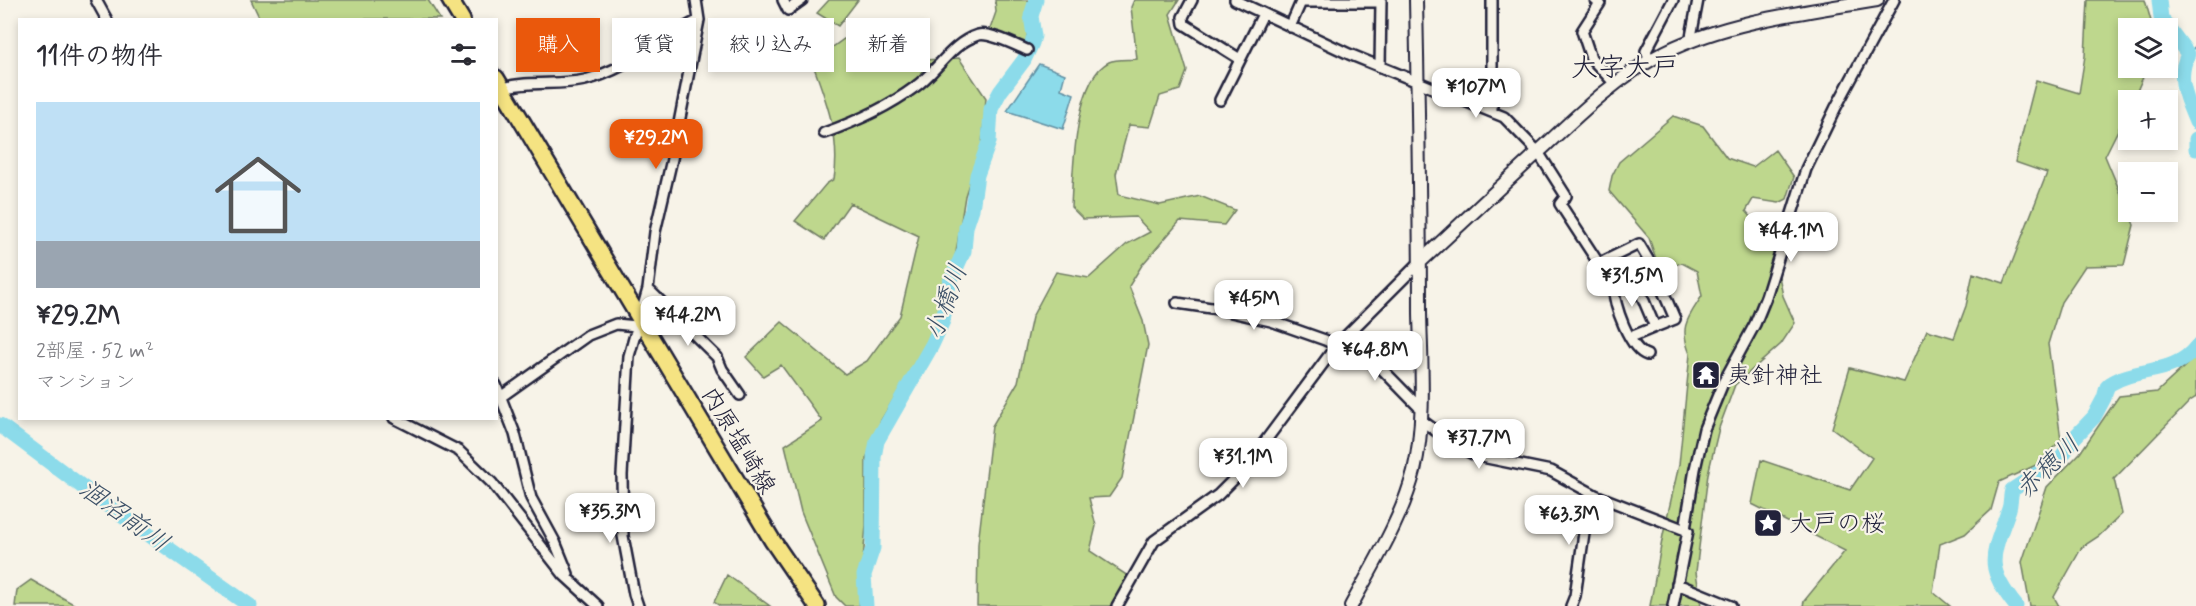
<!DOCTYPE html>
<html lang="ja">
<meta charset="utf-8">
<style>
body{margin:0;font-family:Mynerve,"Klee One",sans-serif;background:#f7f7f7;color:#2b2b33;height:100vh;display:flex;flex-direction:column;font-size:22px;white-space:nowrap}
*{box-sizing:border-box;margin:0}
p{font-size:20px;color:#7c7c81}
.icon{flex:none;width:33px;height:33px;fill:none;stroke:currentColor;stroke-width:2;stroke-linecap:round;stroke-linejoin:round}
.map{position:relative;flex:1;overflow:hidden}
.sheet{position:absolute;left:18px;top:18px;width:480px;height:402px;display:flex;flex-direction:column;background:#fff;border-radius:0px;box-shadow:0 3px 9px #0003}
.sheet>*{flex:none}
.hud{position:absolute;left:516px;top:18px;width:570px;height:54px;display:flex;gap:12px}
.buttons{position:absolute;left:2118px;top:18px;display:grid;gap:12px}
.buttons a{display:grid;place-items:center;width:60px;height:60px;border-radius:0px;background:#fff;box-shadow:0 3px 9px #0003;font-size:30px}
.price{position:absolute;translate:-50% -51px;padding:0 14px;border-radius:12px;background:#fff;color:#222;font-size:20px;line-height:39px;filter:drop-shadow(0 2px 3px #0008)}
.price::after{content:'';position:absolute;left:50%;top:36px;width:18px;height:14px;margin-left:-9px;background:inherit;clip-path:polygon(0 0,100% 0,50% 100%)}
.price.current{background:#ea580c;color:#fff}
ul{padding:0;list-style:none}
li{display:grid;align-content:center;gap:12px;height:318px;padding:0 18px}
li span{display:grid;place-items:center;height:186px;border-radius:0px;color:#555}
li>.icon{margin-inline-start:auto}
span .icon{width:108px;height:108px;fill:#fffc;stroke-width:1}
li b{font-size:26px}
h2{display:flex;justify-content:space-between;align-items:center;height:72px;padding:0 18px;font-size:26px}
.chip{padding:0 21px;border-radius:0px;background:#fff;box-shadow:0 3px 9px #0003;font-size:21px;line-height:54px}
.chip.current{background:#ea580c;color:#fff}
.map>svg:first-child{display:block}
.green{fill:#bed78d;stroke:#707c64;stroke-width:1.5}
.water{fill:#8cdbea;stroke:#6291a4;stroke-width:1.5}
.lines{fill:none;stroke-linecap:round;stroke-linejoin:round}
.stream{stroke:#6291a4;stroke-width:2}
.river{stroke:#8cdbea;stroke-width:15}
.minor-casing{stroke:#22223b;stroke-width:14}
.tertiary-casing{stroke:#22223b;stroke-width:16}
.primary-casing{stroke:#22223b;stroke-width:20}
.minor{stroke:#f7f3e8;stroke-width:9}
.tertiary{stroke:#f7f3e8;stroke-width:12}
.primary{stroke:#f5e382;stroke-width:15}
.labels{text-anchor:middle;stroke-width:4.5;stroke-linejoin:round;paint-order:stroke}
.poi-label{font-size:24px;fill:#22223b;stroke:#f7f3e8;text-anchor:start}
.street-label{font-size:24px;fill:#22223b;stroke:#f7f3e8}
.water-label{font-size:26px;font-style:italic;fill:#3c5067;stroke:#f7f3e8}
.quarter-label{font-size:27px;fill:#22223b;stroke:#f7f3e8}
</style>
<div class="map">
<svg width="2196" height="606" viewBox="0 0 2196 606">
<rect width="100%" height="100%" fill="#f7f3e8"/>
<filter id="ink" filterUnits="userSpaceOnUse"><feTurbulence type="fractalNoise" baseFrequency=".0167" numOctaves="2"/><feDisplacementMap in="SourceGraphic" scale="12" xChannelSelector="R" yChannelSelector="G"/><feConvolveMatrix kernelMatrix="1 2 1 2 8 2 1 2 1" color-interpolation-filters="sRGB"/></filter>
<g filter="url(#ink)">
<path class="green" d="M251,0H428L440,19H260Z
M829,0H858L838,26L817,13Z
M995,0H1031L1026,44L989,32L996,12Z
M1134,0H1179L1170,14L1187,71L1180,90L1160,96L1150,127L1129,125L1116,174L1119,195L1160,205L1200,196L1235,210L1224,225L1180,221L1142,265L1129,286L1143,321L1148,345L1122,478L1109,497L1089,498L1096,526L1090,551L1128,576L1112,606H977L978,544L992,426L1018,382L1032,317L1056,272L1089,278L1127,244L1150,232L1136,217L1083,219L1071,207C1073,173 1074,79 1109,62C1116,59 1129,60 1137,59L1131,7Z
M2088,0H2145L2153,28H2128V68H2147L2133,100H2128V110L2105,156L2134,225L2124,265L2085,266L2061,302L2048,344L2061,440L2036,465L1999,482L1991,510L1965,534L1940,544L1933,592L1950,606H1803L1804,601L1845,551L1752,504L1761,460L1850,490L1872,458L1832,428L1850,368L1904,382L1927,330L1954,338L1966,306L1973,273L2004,283L2047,173L2015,162L2036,80L2079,93L2085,56Z
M844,39L889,62L959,58L986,98L982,144L965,196L956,252L937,327L881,420L866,459V525L859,606H845L836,597L801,512L785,445L822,421L781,365L763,376L746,357L782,322L845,374L867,361L900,316L919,236L850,203L824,240L795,221L826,184L834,179C841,138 826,100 812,62Z
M1673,116L1703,126L1727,158L1753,167L1775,150L1794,177L1787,199L1779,203L1753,199L1746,211L1772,241L1783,296L1795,323L1781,344L1735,385L1719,428L1708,474L1696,572L1701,606H1650L1663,535L1679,465L1690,354C1679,327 1687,319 1702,296L1697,271L1682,263L1659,268L1649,238L1609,191L1612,176L1619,162Z
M2196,356V397L2190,401L2114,479L2122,514L2099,536L2082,547L2054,597L2059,606H2030L2022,562L2047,487L2080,453L2119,396L2157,392Z
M727,575L770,606H720L714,602Z
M31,580L77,606H15L17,590Z"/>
<path class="water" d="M1039,64L1065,74L1061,89L1074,94L1063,129L1007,111Z"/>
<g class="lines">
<path class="stream" d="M2188,54L2196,46"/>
<path class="river" d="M2159,0L2161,18L2188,54C2176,79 2186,98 2196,122
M2196,139V149
M0,425L104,503L250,606
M866,606L864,575L873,548L874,457L877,441L932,345L943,321L949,284L964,251L966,227L972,209L977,175L989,142L991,109L1000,92L1024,60L1032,43L1034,36L1031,16L1036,0
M2016,606C1983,565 1993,555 2009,509C2011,503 2010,497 2012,490L2061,458L2073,439L2094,417L2104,398L2107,387L2110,384C2137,367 2175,375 2196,347"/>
<g class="minor-casing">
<path id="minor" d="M96,0L107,20
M783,0L788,10L802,0
M1192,0L1183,17L1184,24L1240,59
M1235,0L1349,54L1504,117L1538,152L1566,196L1560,204L1614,287C1613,304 1630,350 1647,355
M1595,0L1600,3L1582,31L1591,58L1615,84
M1290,27L1301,2H1381
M1690,42L1698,0
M1650,61L1646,51L1673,0
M1380,67L1381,0
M503,88C529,80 558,86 585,80C628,69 660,39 699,20
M1220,100L1263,14
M1492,111V0
M824,133C855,122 888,107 915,87C938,71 950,44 978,35C990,32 1015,45 1027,50
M1598,264L1639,244L1652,266L1675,319L1655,327
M1612,284L1633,275L1655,327L1631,337
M648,289L717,357L722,369L740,395
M1177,303L1218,309L1271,321L1325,340L1379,366L1421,409
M496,385L515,434L531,498L555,542L568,574
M502,396L588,335L616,324L636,326
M394,418L459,451L492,483L564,575L598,606
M1421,420L1454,444L1477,456L1551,471L1595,495L1688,531L1673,606
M1685,529L1695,469L1704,429L1723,383L1755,324L1766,297L1806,169L1836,107L1894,0
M1677,584L1731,606
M638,606L634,594L623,536L622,475L629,356L648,289L655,232L672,159L699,20L696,0
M1117,606L1154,541L1218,495L1246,467L1336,346L1420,262
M1571,606L1575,596L1584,533L1595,495"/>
</g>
<g class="tertiary-casing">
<path id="tertiary" d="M1420,262C1462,223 1504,183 1547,144C1583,110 1620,75 1665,52C1731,20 1806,12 1877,0
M1351,606C1374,563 1402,519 1414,471C1426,420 1421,365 1420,313C1420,208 1418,104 1416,0"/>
</g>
<g class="primary-casing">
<path id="primary" d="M450,0L462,20
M496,78L772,540L817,606"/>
</g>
<use href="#minor" class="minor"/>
<use href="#tertiary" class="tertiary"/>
<use href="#primary" class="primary"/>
</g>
</g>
<defs>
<g id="temple-square" transform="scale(1.5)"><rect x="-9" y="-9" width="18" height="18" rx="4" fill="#22223b" stroke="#f7f3e8"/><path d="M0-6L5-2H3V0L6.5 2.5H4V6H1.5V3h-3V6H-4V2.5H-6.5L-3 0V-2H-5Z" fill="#fff"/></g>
<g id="sight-square" transform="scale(1.5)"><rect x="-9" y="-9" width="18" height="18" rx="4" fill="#22223b" stroke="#f7f3e8"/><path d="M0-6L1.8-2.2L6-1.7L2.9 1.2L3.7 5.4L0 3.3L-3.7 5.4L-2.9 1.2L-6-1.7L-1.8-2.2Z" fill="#fff"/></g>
</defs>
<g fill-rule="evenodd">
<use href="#temple-square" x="1706" y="375"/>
<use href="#sight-square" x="1768" y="523"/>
</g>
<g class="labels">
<g class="poi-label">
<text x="1727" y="383">夷針神社</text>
<text x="1789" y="531">大戸の桜</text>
</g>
<g class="street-label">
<text transform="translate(739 440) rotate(59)" y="8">内原塩崎線</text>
</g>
<g class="water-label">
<text transform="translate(945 302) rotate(-70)" y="9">小橋川</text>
<text transform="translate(2047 466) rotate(-44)" y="9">赤穂川</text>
<text transform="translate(125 515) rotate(36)" y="9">涸沼前川</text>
</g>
<g class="quarter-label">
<text x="1625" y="76">大字大戸</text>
</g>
</g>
</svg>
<div class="buttons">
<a><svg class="icon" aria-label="layers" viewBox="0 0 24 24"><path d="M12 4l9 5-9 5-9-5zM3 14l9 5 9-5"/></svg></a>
<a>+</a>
<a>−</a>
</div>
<b class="price" style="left:1476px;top:119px">¥107M</b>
<b class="price current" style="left:656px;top:170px">¥29.2M</b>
<b class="price" style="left:1791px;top:263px">¥44.1M</b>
<b class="price" style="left:1632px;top:308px">¥31.5M</b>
<b class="price" style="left:1254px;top:331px">¥45M</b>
<b class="price" style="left:688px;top:347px">¥44.2M</b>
<b class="price" style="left:1375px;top:382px">¥64.8M</b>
<b class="price" style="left:1479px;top:470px">¥37.7M</b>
<b class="price" style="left:1243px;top:489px">¥31.1M</b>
<b class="price" style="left:610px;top:544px">¥35.3M</b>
<b class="price" style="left:1569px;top:546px">¥63.3M</b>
<div class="hud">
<a class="chip current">購入</a>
<a class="chip">賃貸</a>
<a class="chip">絞り込み</a>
<a class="chip">新着</a>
</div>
<section class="sheet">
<h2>11件の物件<svg class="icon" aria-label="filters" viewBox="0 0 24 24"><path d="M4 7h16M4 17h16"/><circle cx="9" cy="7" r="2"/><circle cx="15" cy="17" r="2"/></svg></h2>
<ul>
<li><span style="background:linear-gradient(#bfe0f5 75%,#9aa5b1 0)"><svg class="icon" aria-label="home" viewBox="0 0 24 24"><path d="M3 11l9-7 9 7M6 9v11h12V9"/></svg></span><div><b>¥29.2M</b><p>2部屋 · 52 m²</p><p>マンション</p></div></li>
</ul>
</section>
</div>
